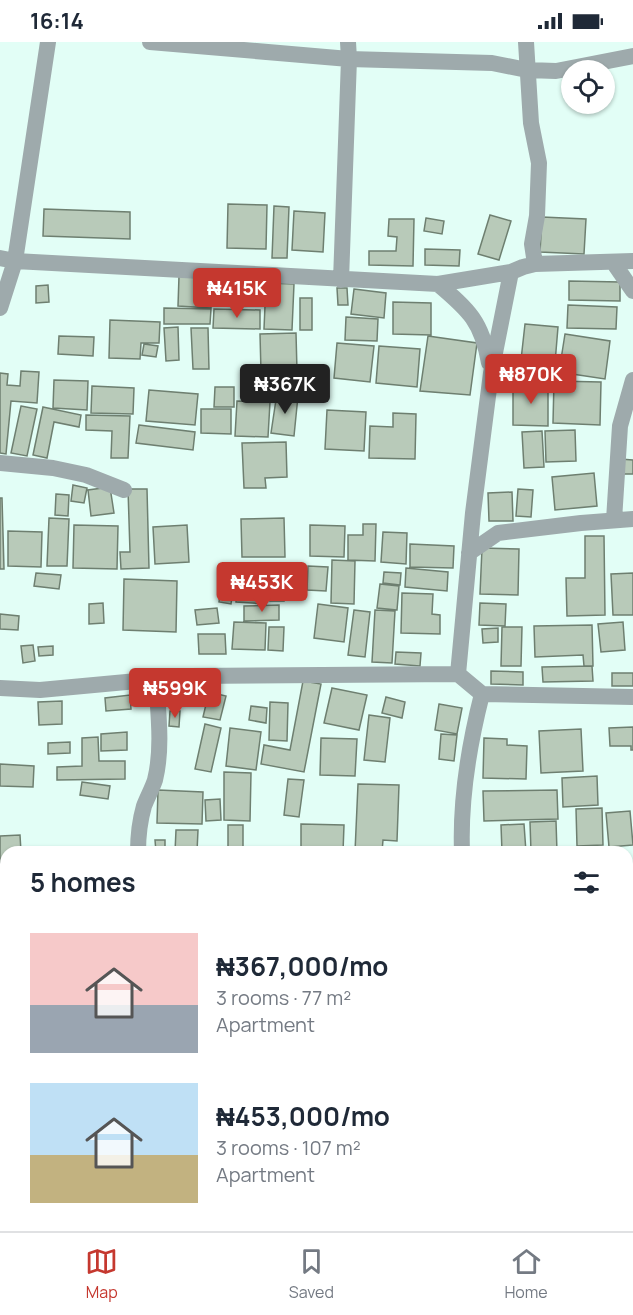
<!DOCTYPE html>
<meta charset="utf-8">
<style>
body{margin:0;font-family:Manrope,sans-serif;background:#f2f2f3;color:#1f2937;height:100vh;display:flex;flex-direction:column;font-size:22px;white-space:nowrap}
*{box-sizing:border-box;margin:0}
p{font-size:20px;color:#747a83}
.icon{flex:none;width:33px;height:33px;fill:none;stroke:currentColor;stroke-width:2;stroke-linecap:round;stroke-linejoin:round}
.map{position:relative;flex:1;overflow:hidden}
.sheet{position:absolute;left:0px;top:804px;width:633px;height:386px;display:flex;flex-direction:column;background:#fff;border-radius:18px 18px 0 0;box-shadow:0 2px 4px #0004}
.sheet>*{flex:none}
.tools{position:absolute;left:561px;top:18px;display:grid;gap:12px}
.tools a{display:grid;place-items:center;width:54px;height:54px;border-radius:50%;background:#fff;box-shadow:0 2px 4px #0004;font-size:30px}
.price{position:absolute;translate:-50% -51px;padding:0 14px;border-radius:6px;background:#c5382f;color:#fff;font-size:20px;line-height:39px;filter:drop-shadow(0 2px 3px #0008)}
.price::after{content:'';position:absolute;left:50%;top:36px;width:18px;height:14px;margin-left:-9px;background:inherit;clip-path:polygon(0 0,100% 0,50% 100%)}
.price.selected{background:#222;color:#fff}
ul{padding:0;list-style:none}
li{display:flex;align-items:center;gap:18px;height:150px;padding:0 30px}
li span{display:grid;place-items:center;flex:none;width:168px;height:120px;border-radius:0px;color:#555}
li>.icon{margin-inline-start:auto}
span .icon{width:72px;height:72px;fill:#fffc;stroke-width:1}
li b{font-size:26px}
h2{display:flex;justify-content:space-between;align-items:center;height:72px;padding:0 30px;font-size:26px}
.status{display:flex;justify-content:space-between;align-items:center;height:42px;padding:0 30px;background:#fff;direction:ltr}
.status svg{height:16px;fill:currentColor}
.dock{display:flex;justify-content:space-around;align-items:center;height:84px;border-top:2px solid #e0e1e3;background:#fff;font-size:16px;color:#747a83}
.dock a{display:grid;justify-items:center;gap:3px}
.dock .selected{color:#c5382f}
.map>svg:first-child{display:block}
.building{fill:#b8cab9;stroke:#6e7f70;stroke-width:1.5}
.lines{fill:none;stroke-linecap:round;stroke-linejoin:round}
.minor{stroke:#9eaaac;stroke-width:16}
</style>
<div class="status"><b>16:14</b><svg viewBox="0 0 49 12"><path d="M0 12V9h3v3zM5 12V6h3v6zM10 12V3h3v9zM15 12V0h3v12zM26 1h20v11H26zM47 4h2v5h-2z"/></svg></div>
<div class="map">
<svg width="633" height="1189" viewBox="0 0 633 1189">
<rect width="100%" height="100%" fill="#e2fef6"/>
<path class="building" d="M228,162L267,163L266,207L227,206Z
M274,164L289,165L287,216H272Z
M44,167L130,170V197L43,194Z
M294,169L325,171L323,210L292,208Z
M490,173L511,179L499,218L478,212Z
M542,175L586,177L584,212L540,210Z
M426,176L444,179L442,192L424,189Z
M389,177H414L413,224L369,223V209H396L397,195L388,194Z
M425,207L460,208L459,224L425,223Z
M179,234L213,235L211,266L178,264Z
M258,234L261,253L230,257L227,238Z
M569,239L620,240V259L569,258Z
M266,241L294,242L292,288L264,287Z
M48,243L49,260L36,261V244Z
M337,246H347L348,263H338Z
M354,247L386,251L384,276L351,272Z
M300,256H312V288H300Z
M393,260L431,261V293L393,292Z
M568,263L617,265L616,287L567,286Z
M164,266L211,267L210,282H164Z
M214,267L260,268V287L213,286Z
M346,275L378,277L377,299L345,298Z
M110,278L160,280L159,301H141L140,317L109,316Z
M525,282L558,285L555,321L521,318Z
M178,285L179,318L166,319L164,286Z
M191,286H208L209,327H193Z
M296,291L297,329L261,330L260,292Z
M565,292L610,299L605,337L559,330Z
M59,294L94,295L93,314L58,312Z
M428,294L477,301L470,353L420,349Z
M337,301L374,304L370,340L334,336Z
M144,302L158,304L156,315L142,313Z
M379,304L420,307L417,345L376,341Z
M21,329L39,330L37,361L11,359L6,412L0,411V331L8,332L7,343L20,344Z
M54,338L88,339L87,368L53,366Z
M554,339L601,340L600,383L553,381Z
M513,343H548V384L513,383Z
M92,344L134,346L133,372L91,371Z
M215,345H234V365H214Z
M149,348L198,352L195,383L146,379Z
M277,351L298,354L294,394L271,391Z
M237,359L270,360L268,395L235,394Z
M21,364L37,367L27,414L11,411Z
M43,365L81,373L79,385L54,380L47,416L33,413Z
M201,367H231V392L201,391Z
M327,368L366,370L364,409L325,407Z
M393,371L416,372L415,417L369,416L370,384L393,385Z
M86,373L130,374L128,416H111L112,389L86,388Z
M139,383L195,390L193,408L136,401Z
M575,388L576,419L546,420L545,389Z
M542,389L544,425L524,426L522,390Z
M286,400L287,435L265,436L266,446H244L242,401Z
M620,417L633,418V432H620Z
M594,431L597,464L555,468L552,435Z
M73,443L87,446L84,461L71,459Z
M110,445L114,471L91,474L88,448Z
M128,447H147L149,526L121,527L120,510H130Z
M518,447L533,448L531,475L516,474Z
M512,450L513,479H489L488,451Z
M56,452L69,453L68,474L55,473Z
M0,456H2L4,527H0Z
M49,476L69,477L67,524H47Z
M284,476L285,515H242L241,477Z
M363,482H376L375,519L348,518V493H363Z
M74,483L118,484L117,527L73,526Z
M187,483L189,520L155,522L153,485Z
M310,483L345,484L344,515L310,514Z
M8,489L42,490L41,525L8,524Z
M383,490L407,491L406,522L381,520Z
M585,494H604L605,573L567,574L566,536H585Z
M410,502L454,504L453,526L410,525Z
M482,506L519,507L518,553L480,552Z
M332,518L355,519L354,562L331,561Z
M237,524L268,526L266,562L236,560Z
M308,524L328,525L326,549L307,548Z
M224,526L236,528L231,562L219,560Z
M406,526L448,530L447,549L405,545Z
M384,530L401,531L400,543L383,541Z
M36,531L61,533L59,547L34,544Z
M633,531V573H613L611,532Z
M124,537L177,539L176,590L123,588Z
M270,537H284V559H270Z
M380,542L399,544L397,568L377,566Z
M402,551L433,552L432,572L440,573V592L401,591Z
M103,561L104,581L89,582V562Z
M480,561L506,562L505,584L479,583Z
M318,562L348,566L344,600L314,596Z
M279,563V578L244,579V564Z
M217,566L219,581L197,583L195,568Z
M354,568L370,570L365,615L348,613Z
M375,568L395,569L392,621L372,620Z
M0,572L19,574L18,588L0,587Z
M234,580L266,581L265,608L232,607Z
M623,580L625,608L601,610L598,582Z
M592,583L593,624H584L583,613L535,615L534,584Z
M269,585H284L283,609L268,608Z
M502,585H522L521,624H501Z
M498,586V600L483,601L482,587Z
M198,592H225L226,612H199Z
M33,603L35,619L23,621L21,604Z
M53,604V613L39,614L38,605Z
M396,610L421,611L420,624L395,622Z
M592,624L593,639L543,640L542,625Z
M491,629L523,630V643L491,642Z
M612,631H633V644H612Z
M205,636L206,653L176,654V637Z
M303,639L321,642L304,730L261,722L264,703L290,708Z
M332,646L367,653L359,688L324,681Z
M209,650L226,654L220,678L203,675Z
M130,653L131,667L106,669L105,656Z
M386,655L405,660L402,676L382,671Z
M62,659V682L39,683L38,660Z
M270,660L288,661L287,699L269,698Z
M439,662L462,666L457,692L435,688Z
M251,664L267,666L266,681L249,678Z
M170,669H180L179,685L169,684Z
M369,673L390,676L385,720L364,718Z
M205,682L221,686L211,730L195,727Z
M633,685V708H631V704H610L609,686Z
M230,686L261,690L256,728L226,724Z
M581,687L583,729L541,731L539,689Z
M127,690V708L101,709V692Z
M441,692L457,693L454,719L439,717Z
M98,695L99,719H125V737L57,738V725L82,724V696Z
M321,696L357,697L355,734L320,733Z
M484,696L507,697V703L527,704L526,737L483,736Z
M70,700V711L48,712V701Z
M0,722L34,724L33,745L0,744Z
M224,730L251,731L250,779L224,778Z
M597,734L598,763L563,765L562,736Z
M288,737L304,738L299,775L284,773Z
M82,740L110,744L108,757L80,753Z
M358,742L399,743L397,799L383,798L382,810H355Z
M158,748L203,750L202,782L157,781Z
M557,748L558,777L484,779L483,749Z
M220,757L221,778L206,779L205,758Z
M602,766L603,803L577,804L576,767Z
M630,769L633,803L609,805L606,771Z
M556,779L557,810H531L530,780Z
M301,782L344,783L343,810H301Z
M524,782L526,810H502L501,783Z
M228,783H243V810H228Z
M176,788H198L197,810H175Z
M20,793L21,810H6V841H0V794Z
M155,798H165V810H156Z
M629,1122H633V1152H629Z
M627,1157H633V1180L627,1181Z
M29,1184H64L63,1189Z
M259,1184H295L293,1189H256Z
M329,1184H359L357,1189H327Z
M416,1184H454L453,1189H414Z
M480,1184H508L518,1188L478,1189Z"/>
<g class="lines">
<path class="minor" d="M150,0L349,17L492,21L527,28L556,29L633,14
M526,0L531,81L539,121L537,174L532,202L535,222
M0,216L15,219L438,242L511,230L523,225L535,222L633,219
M613,220L633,249
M341,238L349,17L348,0
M438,242C469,268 482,280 489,321
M0,266L15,219L48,0
M0,421L53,426L86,433L124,448
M614,478L620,384L633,338
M469,511L498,491L581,481L633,477
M458,632L473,471L491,331L511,230
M0,646L40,648L191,634L458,632L482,652L633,655
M138,810C138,795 140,778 144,764C147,756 152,747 155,738C163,706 158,669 156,636
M462,810C460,756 469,703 482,652
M627,1073H633
M627,1115L633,1099
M0,1126H6
M547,1184L562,1189
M122,1189L123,1184
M599,1189L601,1184"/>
</g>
</svg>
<div class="tools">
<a><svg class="icon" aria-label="locate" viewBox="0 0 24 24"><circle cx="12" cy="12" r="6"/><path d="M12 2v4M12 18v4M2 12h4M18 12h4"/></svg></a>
</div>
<b class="price" style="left:237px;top:277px">₦415K</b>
<b class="price" style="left:531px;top:363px">₦870K</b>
<b class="price selected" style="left:285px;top:373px">₦367K</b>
<b class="price" style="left:262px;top:571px">₦453K</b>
<b class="price" style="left:175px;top:677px">₦599K</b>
<section class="sheet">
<h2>5 homes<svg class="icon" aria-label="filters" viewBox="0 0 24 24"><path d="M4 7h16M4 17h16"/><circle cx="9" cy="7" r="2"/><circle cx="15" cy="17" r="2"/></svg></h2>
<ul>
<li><span style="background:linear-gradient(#f6c9c9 60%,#9aa5b1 0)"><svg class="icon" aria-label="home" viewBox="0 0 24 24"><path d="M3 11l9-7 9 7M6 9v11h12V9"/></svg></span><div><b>₦367,000/mo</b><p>3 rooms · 77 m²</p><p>Apartment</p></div></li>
<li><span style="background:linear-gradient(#bfe0f5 60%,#c2b280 0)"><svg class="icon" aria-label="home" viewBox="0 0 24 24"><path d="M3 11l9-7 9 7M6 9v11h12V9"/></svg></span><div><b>₦453,000/mo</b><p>3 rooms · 107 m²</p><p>Apartment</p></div></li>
</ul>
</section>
</div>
<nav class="dock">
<a class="selected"><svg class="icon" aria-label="map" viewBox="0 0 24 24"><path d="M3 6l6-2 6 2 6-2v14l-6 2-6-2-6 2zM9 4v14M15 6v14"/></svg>Map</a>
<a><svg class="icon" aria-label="saved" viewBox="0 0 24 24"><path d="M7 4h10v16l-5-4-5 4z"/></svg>Saved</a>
<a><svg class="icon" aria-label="home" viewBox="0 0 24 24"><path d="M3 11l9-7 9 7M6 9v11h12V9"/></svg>Home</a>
</nav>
